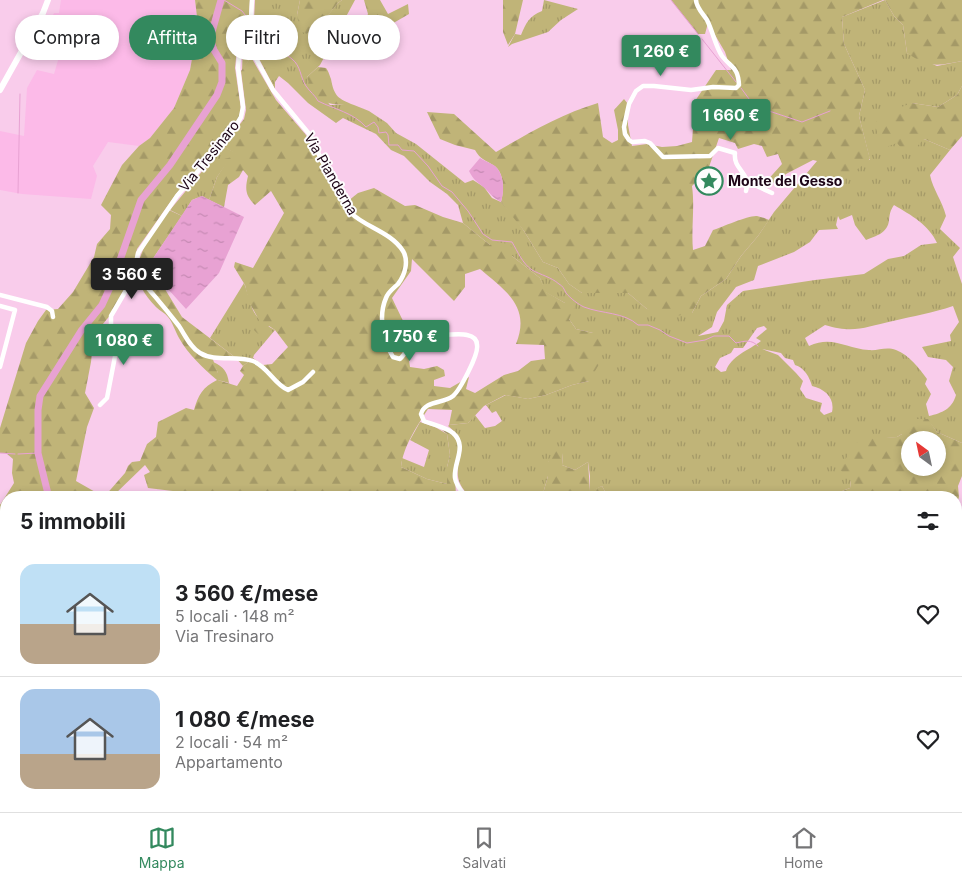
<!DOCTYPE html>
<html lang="it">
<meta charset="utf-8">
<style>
body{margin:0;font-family:Inter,sans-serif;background:#f6f6f6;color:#202124;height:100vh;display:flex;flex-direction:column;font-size:19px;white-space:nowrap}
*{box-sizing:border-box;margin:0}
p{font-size:16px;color:#757577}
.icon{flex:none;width:28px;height:28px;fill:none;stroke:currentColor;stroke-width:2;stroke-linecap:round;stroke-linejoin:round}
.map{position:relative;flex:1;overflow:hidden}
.details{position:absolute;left:0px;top:491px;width:962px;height:321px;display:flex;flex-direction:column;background:#fff;border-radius:20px 20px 0 0;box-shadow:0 2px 8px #0003}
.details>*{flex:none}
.hud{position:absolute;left:15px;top:15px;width:500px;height:45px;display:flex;gap:10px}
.needle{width:32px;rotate:327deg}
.tools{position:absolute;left:901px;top:431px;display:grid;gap:10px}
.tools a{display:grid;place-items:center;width:45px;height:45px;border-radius:50%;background:#fff;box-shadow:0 2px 8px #0003;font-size:25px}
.price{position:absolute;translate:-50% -42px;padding:0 11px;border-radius:5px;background:#33895e;color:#fff;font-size:16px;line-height:32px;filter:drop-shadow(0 1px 2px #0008)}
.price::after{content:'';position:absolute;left:50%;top:30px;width:15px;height:11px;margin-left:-8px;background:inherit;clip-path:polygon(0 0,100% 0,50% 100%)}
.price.selected{background:#222;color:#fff}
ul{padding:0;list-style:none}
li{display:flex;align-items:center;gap:15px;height:125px;padding:0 20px}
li+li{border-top:1px solid #e0e0e0}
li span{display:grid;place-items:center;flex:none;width:140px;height:100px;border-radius:15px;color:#555}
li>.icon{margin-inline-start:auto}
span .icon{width:60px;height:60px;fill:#fffc;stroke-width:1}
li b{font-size:21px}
h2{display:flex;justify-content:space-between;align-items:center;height:60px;padding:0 20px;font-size:21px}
.tag{padding:0 18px;border-radius:22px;background:#fff;box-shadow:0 2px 8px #0003;font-size:18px;line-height:45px}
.tag.selected{background:#33895e;color:#fff}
.dock{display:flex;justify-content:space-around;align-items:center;height:70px;border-top:1px solid #e0e0e0;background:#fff;font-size:14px;color:#757577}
.dock a{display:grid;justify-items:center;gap:2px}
.dock .selected{color:#33895e}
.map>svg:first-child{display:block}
.built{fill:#fcbae8}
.grass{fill:url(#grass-tufts);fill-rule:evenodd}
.forest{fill:url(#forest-firs);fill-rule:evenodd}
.water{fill:url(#water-ripples)}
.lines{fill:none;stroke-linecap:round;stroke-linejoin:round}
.stream{stroke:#e8a2d3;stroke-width:1}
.river{stroke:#e8a2d3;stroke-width:7}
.street{stroke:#fff;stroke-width:4.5}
.secondary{stroke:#fff;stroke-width:6}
.labels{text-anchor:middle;stroke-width:4;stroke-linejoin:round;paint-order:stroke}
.street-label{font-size:14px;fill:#1c0416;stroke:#fdfdfd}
.poi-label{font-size:14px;font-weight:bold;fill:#1c0416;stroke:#fdfdfd;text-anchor:start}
</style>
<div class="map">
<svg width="962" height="812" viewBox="0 0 962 812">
<defs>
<pattern id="grass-tufts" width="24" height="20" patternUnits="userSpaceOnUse" patternTransform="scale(1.25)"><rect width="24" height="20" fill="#c0b478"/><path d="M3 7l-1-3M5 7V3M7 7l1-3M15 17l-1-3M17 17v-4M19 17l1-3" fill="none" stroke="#a49967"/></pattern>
<pattern id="forest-firs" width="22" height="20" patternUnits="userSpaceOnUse" patternTransform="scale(1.25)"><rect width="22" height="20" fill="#c0b478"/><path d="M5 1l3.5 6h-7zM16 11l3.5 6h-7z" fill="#a49967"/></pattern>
<pattern id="water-ripples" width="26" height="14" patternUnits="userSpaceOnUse" patternTransform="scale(1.25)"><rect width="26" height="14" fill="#e8a2d3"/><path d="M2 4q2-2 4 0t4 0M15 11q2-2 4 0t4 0" fill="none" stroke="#c68ab4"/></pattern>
</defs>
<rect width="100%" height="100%" fill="#f9cceb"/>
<path class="built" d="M61,0H195L198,25L190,70L174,108L150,138L139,146L108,142L93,166L97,176L91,199L22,194L0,190V131L24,136L27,88L37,70L54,74L61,50L39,45L54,13H59Z"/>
<path class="grass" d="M255,0H300L297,15L312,34L338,3L342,0H355L320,65L307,77L330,105H354L369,111L387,123L396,133L416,144L465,183L473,180L484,187L492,198L501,202L513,215L524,231L543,262L558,268L569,284L582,293H628L647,309L692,313L701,296L726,279L741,256L758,236L774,212L817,161L870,160L859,116L865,90L844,44L842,17L885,0L894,16L903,25L907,53L937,66L962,61V86L957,95L938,107L912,103L897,143L924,139L950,150L930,175C933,190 942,200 946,216L940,229L960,248L953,257L962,284V443L937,432L927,419L897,437L876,439L851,480L850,488L837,493L834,497H608L602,486L590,492V476L588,462L575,470L562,465L563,453L548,462V476L542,497H470C466,493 461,487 459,481C452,458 475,447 448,426L449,425L468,423L475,415L485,428L495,426L502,421L496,411L492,413L486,405L506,395L528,399L546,395L572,385L589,381L593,333L576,329L569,319L565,303L545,292L540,278L512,256L490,245L463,223L458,205L447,194L430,182L404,156L391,150L376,134L343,118L336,123L308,103L288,83L279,76L275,82V89L256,53L251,57L242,71L243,44L254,20ZM894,205C911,215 929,225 937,243L921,245L904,256L888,259L864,274L815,280L743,291L727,305L724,321L718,332L698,336L712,327L717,312L736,287L754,280L758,266L794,252L810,242L819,230L838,229L836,225L838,216L840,220L852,215L855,225L866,240C876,236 888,233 889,220C890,213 890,211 894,205ZM953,306L959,322L950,335L951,341L922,347L928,357L946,360L953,367L949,381L956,395C952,409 942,413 929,416L926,404L931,394L925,384L927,379C919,368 909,355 896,350C886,346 878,351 869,350C846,349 833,335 809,346L805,338L825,325C854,334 865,327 893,321C913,316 933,313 953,306ZM764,326L767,329L756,338L761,341C749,350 731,356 726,371L721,372L715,367L720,358L731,353L734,348H743L757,328ZM762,349L781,353L785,358L793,360L795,365C804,367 810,378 812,386C825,389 835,398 832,412L824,415L820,411L822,403L806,398L800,389L803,381L796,373L778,355Z
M544,0L578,9L561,20L548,32L512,44L508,47L515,34L521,35C526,23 529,16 542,11Z
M223,146L248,160L225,159L227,163L217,177L209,200L202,196L192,200L182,216L170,210Z
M244,283C253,307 249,316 275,330L254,355L253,358L243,366L236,358L210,338Z
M213,362C224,367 227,371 229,383L218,380V373Z
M420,422L435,427L447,434L450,455L447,467V484L427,479L401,467L402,458L424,467L429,450L410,440Z
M43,806H91L93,809L101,806H434V812H44Z
M461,806H494L500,812H453Z"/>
<path class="forest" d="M195,0H250L249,16L238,39L235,68L241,109L238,121L176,194L137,249L132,274L112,313L98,330L93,343L91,362L85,393L94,408L87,427L76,481L104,497L125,473L128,466L132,462L140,461L147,444L156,437L158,422L186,408L194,410C198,395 203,387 217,380C203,368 188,354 179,338C175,331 173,323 168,317C165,313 160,311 156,307C119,270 146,244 169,210L182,216L154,257L149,268L160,281L182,317L236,358L212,357L218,373V380L237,386L244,375L240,371L243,366L253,358L263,365L272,364L288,347L275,330L269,326L260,336L254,330L259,320L249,302L245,285L234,267L235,262L253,268L284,213L271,191L255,205C245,195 245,189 248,176L243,170L239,177L228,185L224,207L209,200L217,177L226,163L224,159L236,156L242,158L223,146L244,119L246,110L241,71L251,57L276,100L306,135L343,205L358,193L374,188L405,206L415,205L443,217L463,223L490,245L496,242L510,244L513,248L512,256L540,278L546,292L565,303L576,304L569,319L576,329L593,333L606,338L601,361L589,381L572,385L546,395L528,399L505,395L484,406L468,423L449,425L452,410L428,409C417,426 403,447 401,467L427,479L447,484V467L450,455L447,434L442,430L452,432L459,445L455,473L456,497H182L181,492L148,488L144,475L150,472L145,465L112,497L6,498V633L0,614V505L14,483L12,473L13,459L6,453H0V428L26,343L38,321L46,310L58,309L73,292L94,257L97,244L110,229L111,215L101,205L122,165L139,146L150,138L174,108L190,70L198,25ZM412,259L454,301L465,287V274L480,269C506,291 531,307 516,344L544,345L545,359L531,361L518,371L504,375L475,393L466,389L469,377L450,388L434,386V380L445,376L444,370L437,366L424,369L410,367L409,360L420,343L417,334L407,343L402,339L404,323L392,298L411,271Z
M300,0H342L338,3L313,34L300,32L297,15Z
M364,0H380L388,14L408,4L409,14L390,25L383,34L388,48L382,50L379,45L367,48C357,36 362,26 368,14Z
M503,0H523L515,34L508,45L503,32Z
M671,0H883L842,17L844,44L865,90L859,116L870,159L855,171L829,180L817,161L813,160L786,174L777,182L764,184L782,164L778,154L767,157L762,146L754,144L738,149L735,143L719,138L709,167L720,172V179L714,184L705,183L699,179L692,186C695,207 691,229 693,250L705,246L713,230C722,227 749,215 757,216C761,217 765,218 769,220L758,236L741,256L726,279L701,296L692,313L666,318L647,309L628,293H582L569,284L558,268L543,262L524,231L501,202C504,191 505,172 493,165C485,160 480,159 475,150L455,145L440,139L427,112L454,114L496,152C529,133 561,114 598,103L603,137L612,143L618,140V130L614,110L624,99L628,104V125L632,146L647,144L662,147L677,146L692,142L695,101L716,70H731L725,52L708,23L705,34H698Z
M885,0H962V61C937,66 929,68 907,53L903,25L894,16Z
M318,67L326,68C329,72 329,74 331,79C334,96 338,99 354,105C327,105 316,104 307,77Z
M962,86V136L950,150L924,139L908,156L897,143L883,148L874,123L896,109L912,103L938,107L957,95Z
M912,419H928L937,432L962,443V476L958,486L959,497L958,500H956V498L834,497L837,493L850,488L851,480L840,470L850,451L860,439L897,437L902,434V429ZM910,440H938V468H910Z
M554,449L563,453L562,465L575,470L588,462L590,491L602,486L608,497H542L548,476V462Z
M6,634V715L0,701V636Z
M494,806H613L606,812H500Z"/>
<path class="water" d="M480,158C484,161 491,163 495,166C505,175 504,192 501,202C491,197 490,192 482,186C476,181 473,179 469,171Z
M202,196L244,217L219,273L186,309L149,268L154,257L192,200Z
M867,806H896L895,812H866Z"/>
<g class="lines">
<path class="stream" d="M224,0L242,11L249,20
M671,0L698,34
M252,23C254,29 255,36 259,41C267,53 282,49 292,59C301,66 300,77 306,86C310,92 315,95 318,101C334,109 354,113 366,127L374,122L378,127L379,133L386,132L388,135L389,145H398L402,150L414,151L428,166L442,186L452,192L468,211L483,234L492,240L512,242C518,252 522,263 532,270C541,275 551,277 559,284C563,286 564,289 566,293C570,298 579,305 584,307C602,314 624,312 638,325H648L660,330L669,336L687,343L705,340L714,336H729L736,343C745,341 751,339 758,346
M702,39L736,82
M741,88L752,103L766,110L802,122L830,111
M18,193L20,94
M0,453L15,454
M18,454L38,453
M0,644L6,642"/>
<path class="river" d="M49,498L38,453V410L40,396L81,331L102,305L112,283L141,200L170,165L217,95L222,82V63L214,50L210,39L221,0
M43,806L44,812"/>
<path class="street" d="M696,0C696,7 703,14 707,20C713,32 715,45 722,56C731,68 738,66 739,85L736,88L713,87L691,90L654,86H643L636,91L629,104L624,127L625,134L629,140L632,142L645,141L650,143L663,157L710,156L718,148L735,153C733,171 751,171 746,191
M246,28L249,46L273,90L310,135L322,161L351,213C365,227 391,232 403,251C409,261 405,275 398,284C394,288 388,292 386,298C378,316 383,341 393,357L400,359C406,353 410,343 417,338C422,336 461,333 467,335C472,336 477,339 477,345C479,354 460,390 453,396C443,404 425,400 421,414L424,421C434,425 445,427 453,433C468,446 453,463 455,478C456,486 462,492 467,498
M748,182L772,193
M134,273C150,290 165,308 179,326C185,335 190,347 200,353C215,362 236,355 253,361C268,367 274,384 288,390L303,382L313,372
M0,295L47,307L52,311L53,317
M0,306L15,310L0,367
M100,405L107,398L117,346L111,326V316L128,287L134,273L138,253L177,196L235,127L241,117L243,107L238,68L240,45L246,28L251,19L252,0"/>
<path class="secondary" d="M0,90L43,13L48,0"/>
</g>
<defs>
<g id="sight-ring" transform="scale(1.4375)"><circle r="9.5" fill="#fdfdfd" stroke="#33895e" stroke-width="1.5"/><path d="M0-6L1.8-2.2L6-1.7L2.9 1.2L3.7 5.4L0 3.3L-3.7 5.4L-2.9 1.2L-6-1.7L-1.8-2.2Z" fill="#33895e"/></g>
</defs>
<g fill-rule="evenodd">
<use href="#sight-ring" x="709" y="181"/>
</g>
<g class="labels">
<g class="street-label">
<text transform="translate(209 156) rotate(-51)" y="5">Via Tresinaro</text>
<text transform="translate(331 174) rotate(60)" y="5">Via Pianderna</text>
</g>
<g class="poi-label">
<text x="728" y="186">Monte del Gesso</text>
</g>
</g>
</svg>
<div class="tools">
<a><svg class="needle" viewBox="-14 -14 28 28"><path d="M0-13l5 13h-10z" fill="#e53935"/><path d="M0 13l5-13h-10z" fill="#757577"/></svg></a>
</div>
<b class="price" style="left:661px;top:77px">1 260 €</b>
<b class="price" style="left:731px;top:141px">1 660 €</b>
<b class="price selected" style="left:132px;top:300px">3 560 €</b>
<b class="price" style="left:410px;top:362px">1 750 €</b>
<b class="price" style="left:124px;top:366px">1 080 €</b>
<div class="hud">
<a class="tag">Compra</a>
<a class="tag selected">Affitta</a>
<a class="tag">Filtri</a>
<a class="tag">Nuovo</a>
</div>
<section class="details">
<h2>5 immobili<svg class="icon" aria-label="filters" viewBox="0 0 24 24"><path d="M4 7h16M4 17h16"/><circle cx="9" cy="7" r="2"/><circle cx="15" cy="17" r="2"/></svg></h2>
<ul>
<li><span style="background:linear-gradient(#bfe0f5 60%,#b9a48a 0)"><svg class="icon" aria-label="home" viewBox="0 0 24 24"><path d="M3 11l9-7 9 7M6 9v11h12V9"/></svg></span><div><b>3 560 €/mese</b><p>5 locali · 148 m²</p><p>Via Tresinaro</p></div><svg class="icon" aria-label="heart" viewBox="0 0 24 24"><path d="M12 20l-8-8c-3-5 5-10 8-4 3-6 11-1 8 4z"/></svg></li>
<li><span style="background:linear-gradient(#a9c7e8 65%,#b9a48a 0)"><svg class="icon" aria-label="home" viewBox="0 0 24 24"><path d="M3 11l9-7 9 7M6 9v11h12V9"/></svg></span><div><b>1 080 €/mese</b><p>2 locali · 54 m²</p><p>Appartamento</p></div><svg class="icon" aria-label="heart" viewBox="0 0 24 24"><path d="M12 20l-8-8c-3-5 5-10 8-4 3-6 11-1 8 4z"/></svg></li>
</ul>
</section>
</div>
<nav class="dock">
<a class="selected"><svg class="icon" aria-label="map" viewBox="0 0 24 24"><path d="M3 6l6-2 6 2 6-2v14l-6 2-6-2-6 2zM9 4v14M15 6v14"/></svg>Mappa</a>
<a><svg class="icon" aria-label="saved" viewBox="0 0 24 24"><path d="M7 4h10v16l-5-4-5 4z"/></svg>Salvati</a>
<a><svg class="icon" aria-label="home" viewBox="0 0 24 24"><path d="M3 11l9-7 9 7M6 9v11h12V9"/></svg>Home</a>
</nav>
